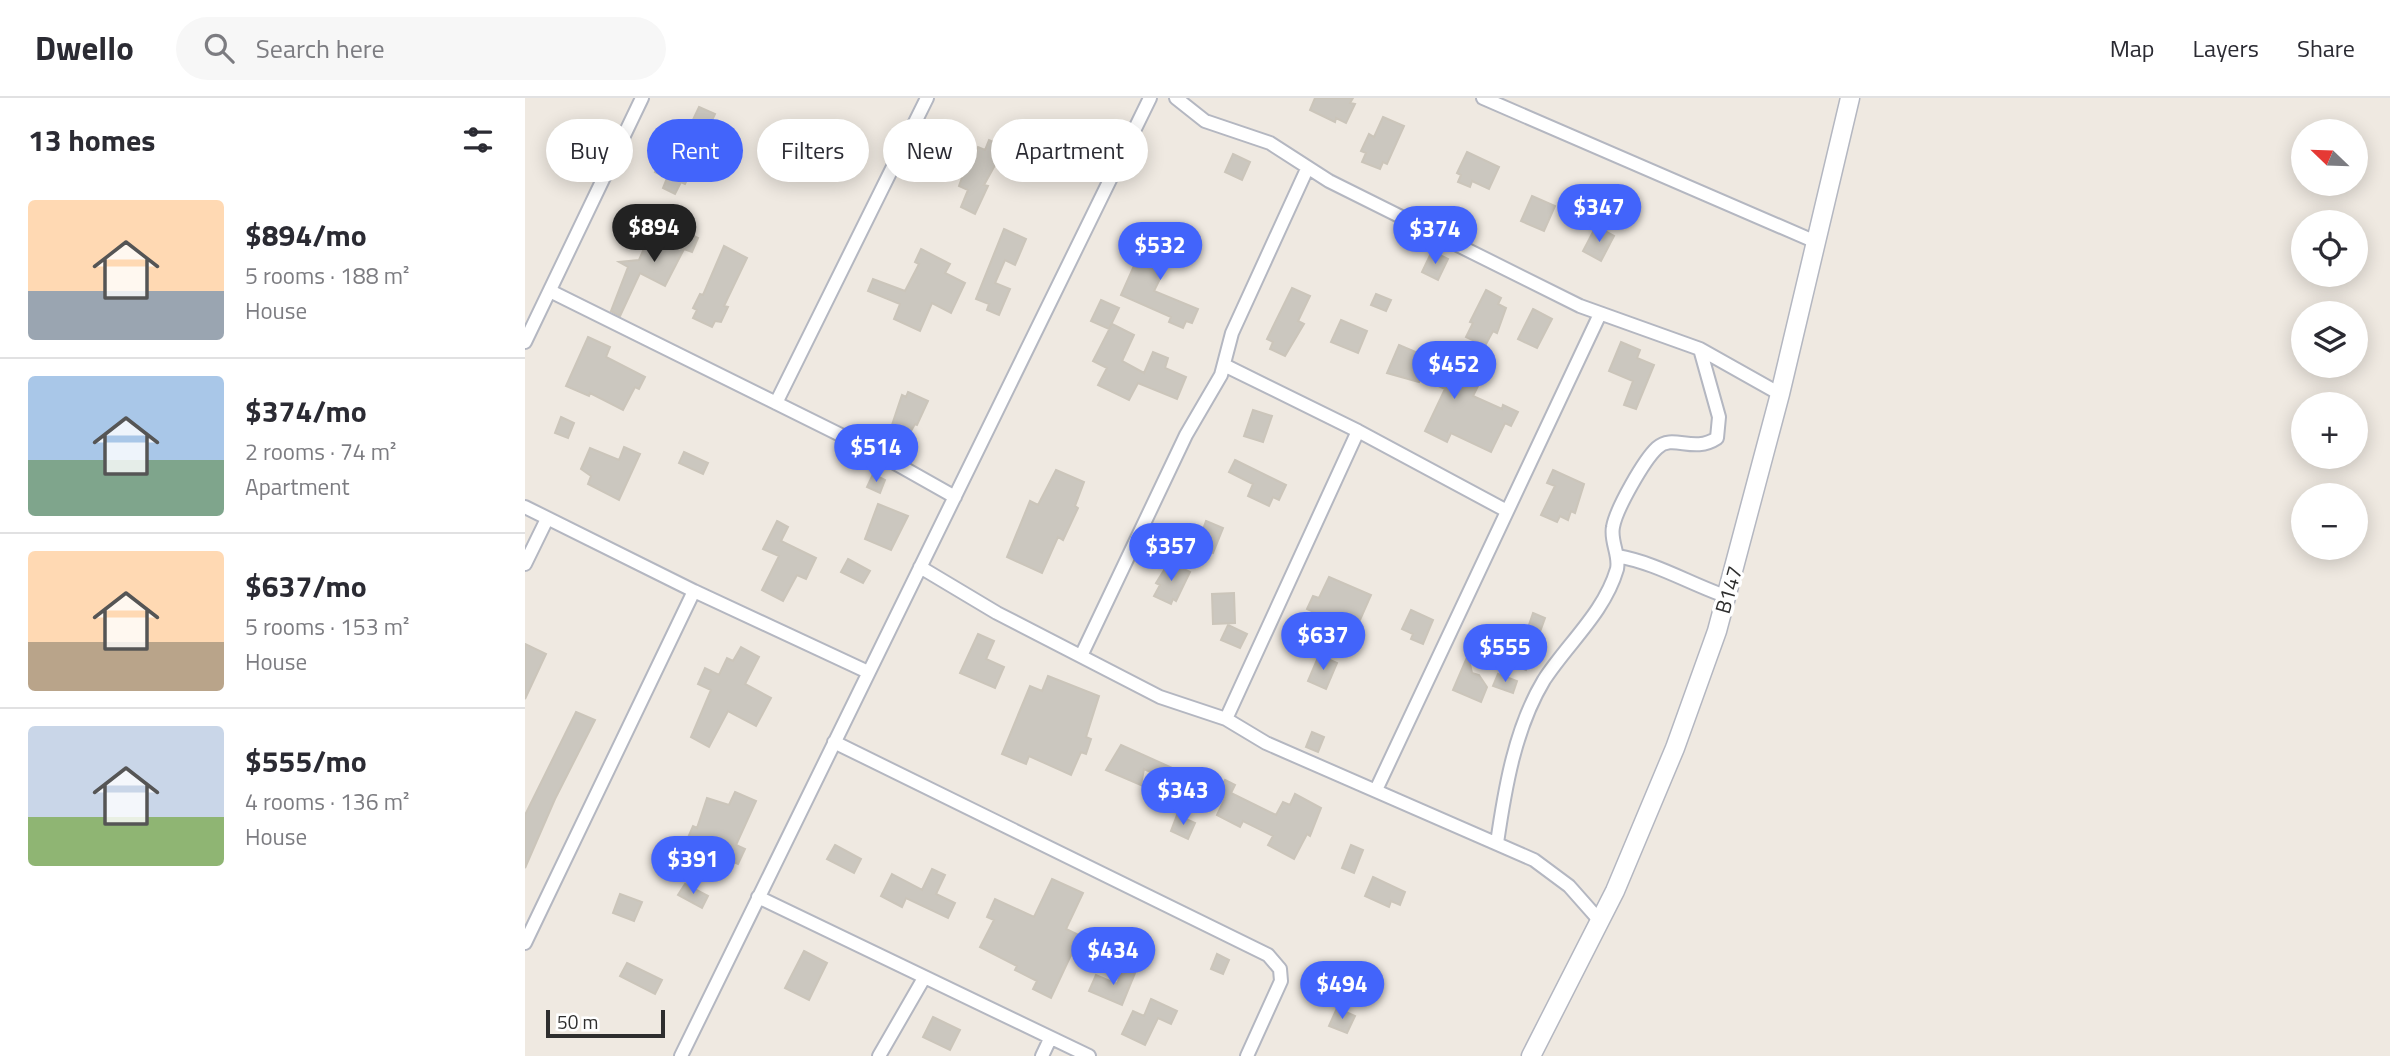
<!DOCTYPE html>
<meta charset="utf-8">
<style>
body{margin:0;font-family:"Titillium Web",sans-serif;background:#f7f7f7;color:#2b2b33;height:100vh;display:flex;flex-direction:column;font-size:26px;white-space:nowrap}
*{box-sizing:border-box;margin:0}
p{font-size:23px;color:#7c7c81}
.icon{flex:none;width:38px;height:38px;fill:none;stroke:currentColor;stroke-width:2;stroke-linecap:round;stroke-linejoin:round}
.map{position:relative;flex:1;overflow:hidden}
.drawer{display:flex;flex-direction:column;background:#fff;width:525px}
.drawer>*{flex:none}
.banner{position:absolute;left:21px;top:21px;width:665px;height:63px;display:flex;gap:14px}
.needle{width:46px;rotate:293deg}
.controls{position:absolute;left:1766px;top:21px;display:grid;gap:14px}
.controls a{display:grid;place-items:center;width:77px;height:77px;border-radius:50%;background:#fff;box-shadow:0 4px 18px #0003;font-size:35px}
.scale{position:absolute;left:21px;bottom:18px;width:119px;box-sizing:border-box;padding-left:7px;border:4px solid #2e2e2e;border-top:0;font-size:19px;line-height:24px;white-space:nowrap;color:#2e2e2e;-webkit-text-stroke:5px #fff;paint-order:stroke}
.price{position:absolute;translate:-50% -60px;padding:0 16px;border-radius:24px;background:#4264fb;color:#fff;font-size:23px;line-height:46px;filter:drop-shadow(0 2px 4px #0008)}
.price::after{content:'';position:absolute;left:50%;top:42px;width:21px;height:16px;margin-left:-10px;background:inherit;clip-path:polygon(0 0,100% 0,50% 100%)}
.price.selected{background:#222;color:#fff}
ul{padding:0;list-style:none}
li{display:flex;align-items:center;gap:21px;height:175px;padding:0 28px}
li+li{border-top:2px solid #e1e1e2}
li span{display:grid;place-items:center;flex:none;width:196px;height:140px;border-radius:7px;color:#555}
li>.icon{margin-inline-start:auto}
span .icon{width:84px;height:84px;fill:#fffc;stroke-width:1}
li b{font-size:30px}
h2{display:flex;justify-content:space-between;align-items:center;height:84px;padding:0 28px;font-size:30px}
.tag{padding:0 24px;border-radius:32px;background:#fff;box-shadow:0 4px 18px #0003;font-size:24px;line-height:63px}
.tag.selected{background:#4264fb;color:#fff}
header{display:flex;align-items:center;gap:42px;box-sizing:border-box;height:98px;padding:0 35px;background:#fff;border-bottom:2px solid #e1e1e2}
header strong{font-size:33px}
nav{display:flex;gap:38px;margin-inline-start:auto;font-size:24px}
.search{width:490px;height:63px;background:#f7f7f7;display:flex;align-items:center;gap:18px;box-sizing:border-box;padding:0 24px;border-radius:38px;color:#7c7c81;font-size:26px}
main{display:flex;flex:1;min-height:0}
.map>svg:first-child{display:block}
.building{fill:#cbc7bf;stroke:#cbc5ba;stroke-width:2}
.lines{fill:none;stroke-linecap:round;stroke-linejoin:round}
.street-casing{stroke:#b4b7c1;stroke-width:16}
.secondary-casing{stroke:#b4b7c1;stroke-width:21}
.street{stroke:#fff;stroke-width:12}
.secondary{stroke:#fff;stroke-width:18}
.labels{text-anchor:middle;stroke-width:7;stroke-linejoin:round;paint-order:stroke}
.street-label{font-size:21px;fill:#2e2e2e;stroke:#fff}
</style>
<header>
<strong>Dwello</strong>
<div class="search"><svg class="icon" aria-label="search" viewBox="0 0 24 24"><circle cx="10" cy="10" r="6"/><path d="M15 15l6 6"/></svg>Search here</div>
<nav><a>Map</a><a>Layers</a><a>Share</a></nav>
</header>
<main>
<section class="drawer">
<h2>13 homes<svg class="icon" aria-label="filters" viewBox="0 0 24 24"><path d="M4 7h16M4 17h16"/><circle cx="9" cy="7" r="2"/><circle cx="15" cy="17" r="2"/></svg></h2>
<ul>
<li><span style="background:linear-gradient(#ffd9b3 65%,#9aa5b1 0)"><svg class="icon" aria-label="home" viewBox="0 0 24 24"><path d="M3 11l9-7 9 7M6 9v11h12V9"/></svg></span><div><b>$894/mo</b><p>5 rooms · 188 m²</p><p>House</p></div></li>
<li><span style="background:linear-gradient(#a9c7e8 60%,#7fa58c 0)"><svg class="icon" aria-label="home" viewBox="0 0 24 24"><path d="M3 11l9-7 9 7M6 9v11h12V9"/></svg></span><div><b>$374/mo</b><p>2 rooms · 74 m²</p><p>Apartment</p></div></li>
<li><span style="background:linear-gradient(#ffd9b3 65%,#b9a48a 0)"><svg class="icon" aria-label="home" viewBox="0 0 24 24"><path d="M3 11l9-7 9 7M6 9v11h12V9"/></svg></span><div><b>$637/mo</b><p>5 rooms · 153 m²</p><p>House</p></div></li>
<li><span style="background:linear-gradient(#c9d6e8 65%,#8fb573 0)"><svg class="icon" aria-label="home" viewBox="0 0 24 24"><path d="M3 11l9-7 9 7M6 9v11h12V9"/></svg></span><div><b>$555/mo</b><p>4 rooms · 136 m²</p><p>House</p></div></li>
</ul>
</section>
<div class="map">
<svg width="1865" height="958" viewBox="0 0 1865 958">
<rect width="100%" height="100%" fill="#efe9e1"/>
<path class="building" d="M790,0H828L825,5L830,6L821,25L811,20L810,24L785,12Z
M174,9L190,16L182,33L166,26Z
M858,19L879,28L862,66L858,64L855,71L837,64L841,55L836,53L844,36L849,39Z
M422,41L451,54L453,49L460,52L464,42L480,49L459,87L463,88L450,116L436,109L443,92L434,88L438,77L411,65Z
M140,52L170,66L160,86L156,84L150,96L138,90L142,80L130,74Z
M942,54L974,69L964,91L947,83L945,89L933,84L936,77L932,75Z
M708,56L725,64L717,82L700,74Z
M1007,98L1030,108L1019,133L996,123Z
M148,128L173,140L167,154L159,151L140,188L115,175L95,218L86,213L103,169L94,164L114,162L124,139L140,147Z
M1071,128L1089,138L1076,163L1058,153Z
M479,131L501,141L490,167L480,162L470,185L485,191L474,217L462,212L464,206L451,201Z
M639,135L673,151L668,163L648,154L629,193L673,211L667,225L661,223L658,230L644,224L646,219L596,197L612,161L624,167Z
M199,148L222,160L199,208L203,209L196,224L190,223L187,229L168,220L172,212L168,210L175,196L178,197Z
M396,151L425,166L420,175L440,185L426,215L407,205L395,233L369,221L375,206L343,193L348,181L380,193L394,166L390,164Z
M907,153L923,161L913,182L897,174Z
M767,190L785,198L773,223L779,226L760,258L745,251L748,244L742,241Z
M961,192L976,200L973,206L981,210L972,235L968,233L960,248L941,239L948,225L945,224Z
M851,196L866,202L861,213L846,207Z
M576,202L594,210L584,231L566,223Z
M1008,211L1027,221L1012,250L993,241Z
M816,222L842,233L833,255L806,244Z
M587,226L609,237L597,263L619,275L628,254L643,260L640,270L661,279L652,301L613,285L604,302L573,287L582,270L568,263Z
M63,239L85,249L81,259L120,279L114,291L110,289L98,312L65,295L64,298L41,288Z
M1096,244L1115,252L1112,260L1129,267L1111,311L1099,307L1108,283L1084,273Z
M874,247L956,282L948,298L977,311L978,307L993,314L986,328L980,325L966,354L926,335L922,344L900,333L920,291L896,280L894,284L862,275Z
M383,294L403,303L392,327L390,326L386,333L380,331L378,335L366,330L377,297L381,299Z
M728,312L747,318L738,344L719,338Z
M36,319L49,325L43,340L30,335Z
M99,349L115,356L94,402L63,386L66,378L56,371L65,350L94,362Z
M159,354L183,365L178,376L154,365Z
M710,362L761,387L754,402L748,399L744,408L723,398L728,386L704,374Z
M531,372L559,384L550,408L553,410L538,442L533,439L517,475L482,459L505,403L513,407Z
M1028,372L1059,386L1050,415L1046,413L1043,422L1035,418L1032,424L1016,417L1030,388L1022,385Z
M348,376L360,382L355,395L342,389Z
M353,406L383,418L366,452L340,441Z
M252,423L263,429L256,443L291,460L281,481L272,477L258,503L237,492L254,458L238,451Z
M681,423L698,430L688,455L667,446L672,432L677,434Z
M323,461L345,473L338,485L316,474Z
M644,464L665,474L651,503L648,501L646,506L629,498L635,487L631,485Z
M804,479L846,497L835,522L823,517L818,527L782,511L788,498L794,500Z
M709,495L710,525L688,526L687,496Z
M886,512L908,522L898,546L886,541L888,536L877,531Z
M1008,515L1020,520L1001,572L990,568Z
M703,527L722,536L715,550L696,542Z
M453,536L469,543L461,561L479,569L470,590L435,575Z
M0,546L21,556L0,601Z
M216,549L234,559L220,586L246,600L231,628L203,613L184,649L166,639L186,592L173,586L180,570L194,577L202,560L208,563Z
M794,557L812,565L801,591L783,583Z
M943,557L947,575L954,577L962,589L956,604L928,592Z
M973,576L992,583L988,595L968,588Z
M523,578L574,598L561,639L566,641L561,656L556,654L546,677L504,658L501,666L477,656L505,588L517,593Z
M51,614L70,622L30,701L0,770V717Z
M787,634L799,639L793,654L781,649Z
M596,647L654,673L649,685L619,671L616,687L581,672Z
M700,682L710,687L706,695L751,717L758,704L765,707L770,696L796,710L785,738L782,736L769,761L743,747L748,738L718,723L715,729L692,717L700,700L692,696Z
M210,694L231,703L211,747L220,751L213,766L185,754L176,776L152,765L168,728L172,730L182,700L204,707Z
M652,717L670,725L663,741L646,733Z
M310,747L336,761L329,775L302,761Z
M826,747L838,752L829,775L817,770Z
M407,771L420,777L411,796L430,805L423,820L381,800L377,809L356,798L367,776L397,792Z
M848,779L880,794L875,807L866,803L864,809L840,798Z
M527,781L558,795L541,831L560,840L551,859L546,857L526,900L508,891L512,883L490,872L492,868L455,849L469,822L462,819L470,801L509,819Z
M160,786L183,798L177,810L153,797Z
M95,796L117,804L109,823L88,815Z
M279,853L302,865L284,902L260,890Z
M692,856L704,862L698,876L686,871Z
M102,865L137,882L130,896L95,878Z
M598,870L610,875L597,907L564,893L571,877L592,886Z
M626,901L652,913L646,926L633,920L620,947L597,936L608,913L619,918Z
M812,910L830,918L822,935L804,928Z
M408,919L435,932L425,952L398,939Z"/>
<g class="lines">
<g class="street-casing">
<path id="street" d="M651,0L680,23L745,45L804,83L1055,208L1175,251L1255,296
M958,0L1291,144
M25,193L352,355L430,399
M0,244L117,0
M699,267L833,333L982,413
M251,305L402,0
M0,409L169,493L343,574
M1092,458C1132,465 1165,486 1203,499
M0,466L22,421
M395,469L472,515L635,599L701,621L741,645L1009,762L1044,788L1075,823
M556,558L661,337L696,277L707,235L782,71
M701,621L833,333
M309,644L743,857L755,871L756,883L722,958
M851,692L1075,216
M972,745C980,690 990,630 1019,582C1043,545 1079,515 1092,471C1095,457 1085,443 1088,429C1091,411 1119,362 1132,350C1148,335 1168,356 1192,340L1194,319L1175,251
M233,799L564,958
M0,845L169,493
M156,958L625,0
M354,958L399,880
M517,958L525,941"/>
</g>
<g class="secondary-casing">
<path id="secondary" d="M1006,958L1090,793L1150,650L1192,533L1255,296L1325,0"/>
</g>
<use href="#street" class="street"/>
<use href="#secondary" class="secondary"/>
</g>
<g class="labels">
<g class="street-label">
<text transform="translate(1204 492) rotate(-74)" y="7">B147</text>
</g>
</g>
</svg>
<div class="controls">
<a><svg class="needle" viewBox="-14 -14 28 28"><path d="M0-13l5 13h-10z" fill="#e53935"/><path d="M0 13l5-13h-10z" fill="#7c7c81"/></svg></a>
<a><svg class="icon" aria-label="locate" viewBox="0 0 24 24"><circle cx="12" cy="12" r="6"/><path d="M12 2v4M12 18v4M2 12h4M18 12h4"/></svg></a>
<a><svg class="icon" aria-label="layers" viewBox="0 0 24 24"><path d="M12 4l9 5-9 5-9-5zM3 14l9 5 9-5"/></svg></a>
<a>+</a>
<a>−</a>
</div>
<div class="scale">50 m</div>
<b class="price" style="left:1074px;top:146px">$347</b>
<b class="price selected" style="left:129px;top:166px">$894</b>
<b class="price" style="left:910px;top:168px">$374</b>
<b class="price" style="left:635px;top:184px">$532</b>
<b class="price" style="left:929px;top:303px">$452</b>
<b class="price" style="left:351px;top:386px">$514</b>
<b class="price" style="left:646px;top:485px">$357</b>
<b class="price" style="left:798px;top:574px">$637</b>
<b class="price" style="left:980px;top:586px">$555</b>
<b class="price" style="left:658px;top:729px">$343</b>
<b class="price" style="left:168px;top:798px">$391</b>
<b class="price" style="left:588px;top:889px">$434</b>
<b class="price" style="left:817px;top:923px">$494</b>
<div class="banner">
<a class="tag">Buy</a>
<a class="tag selected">Rent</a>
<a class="tag">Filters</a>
<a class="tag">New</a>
<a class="tag">Apartment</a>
</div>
</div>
</main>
